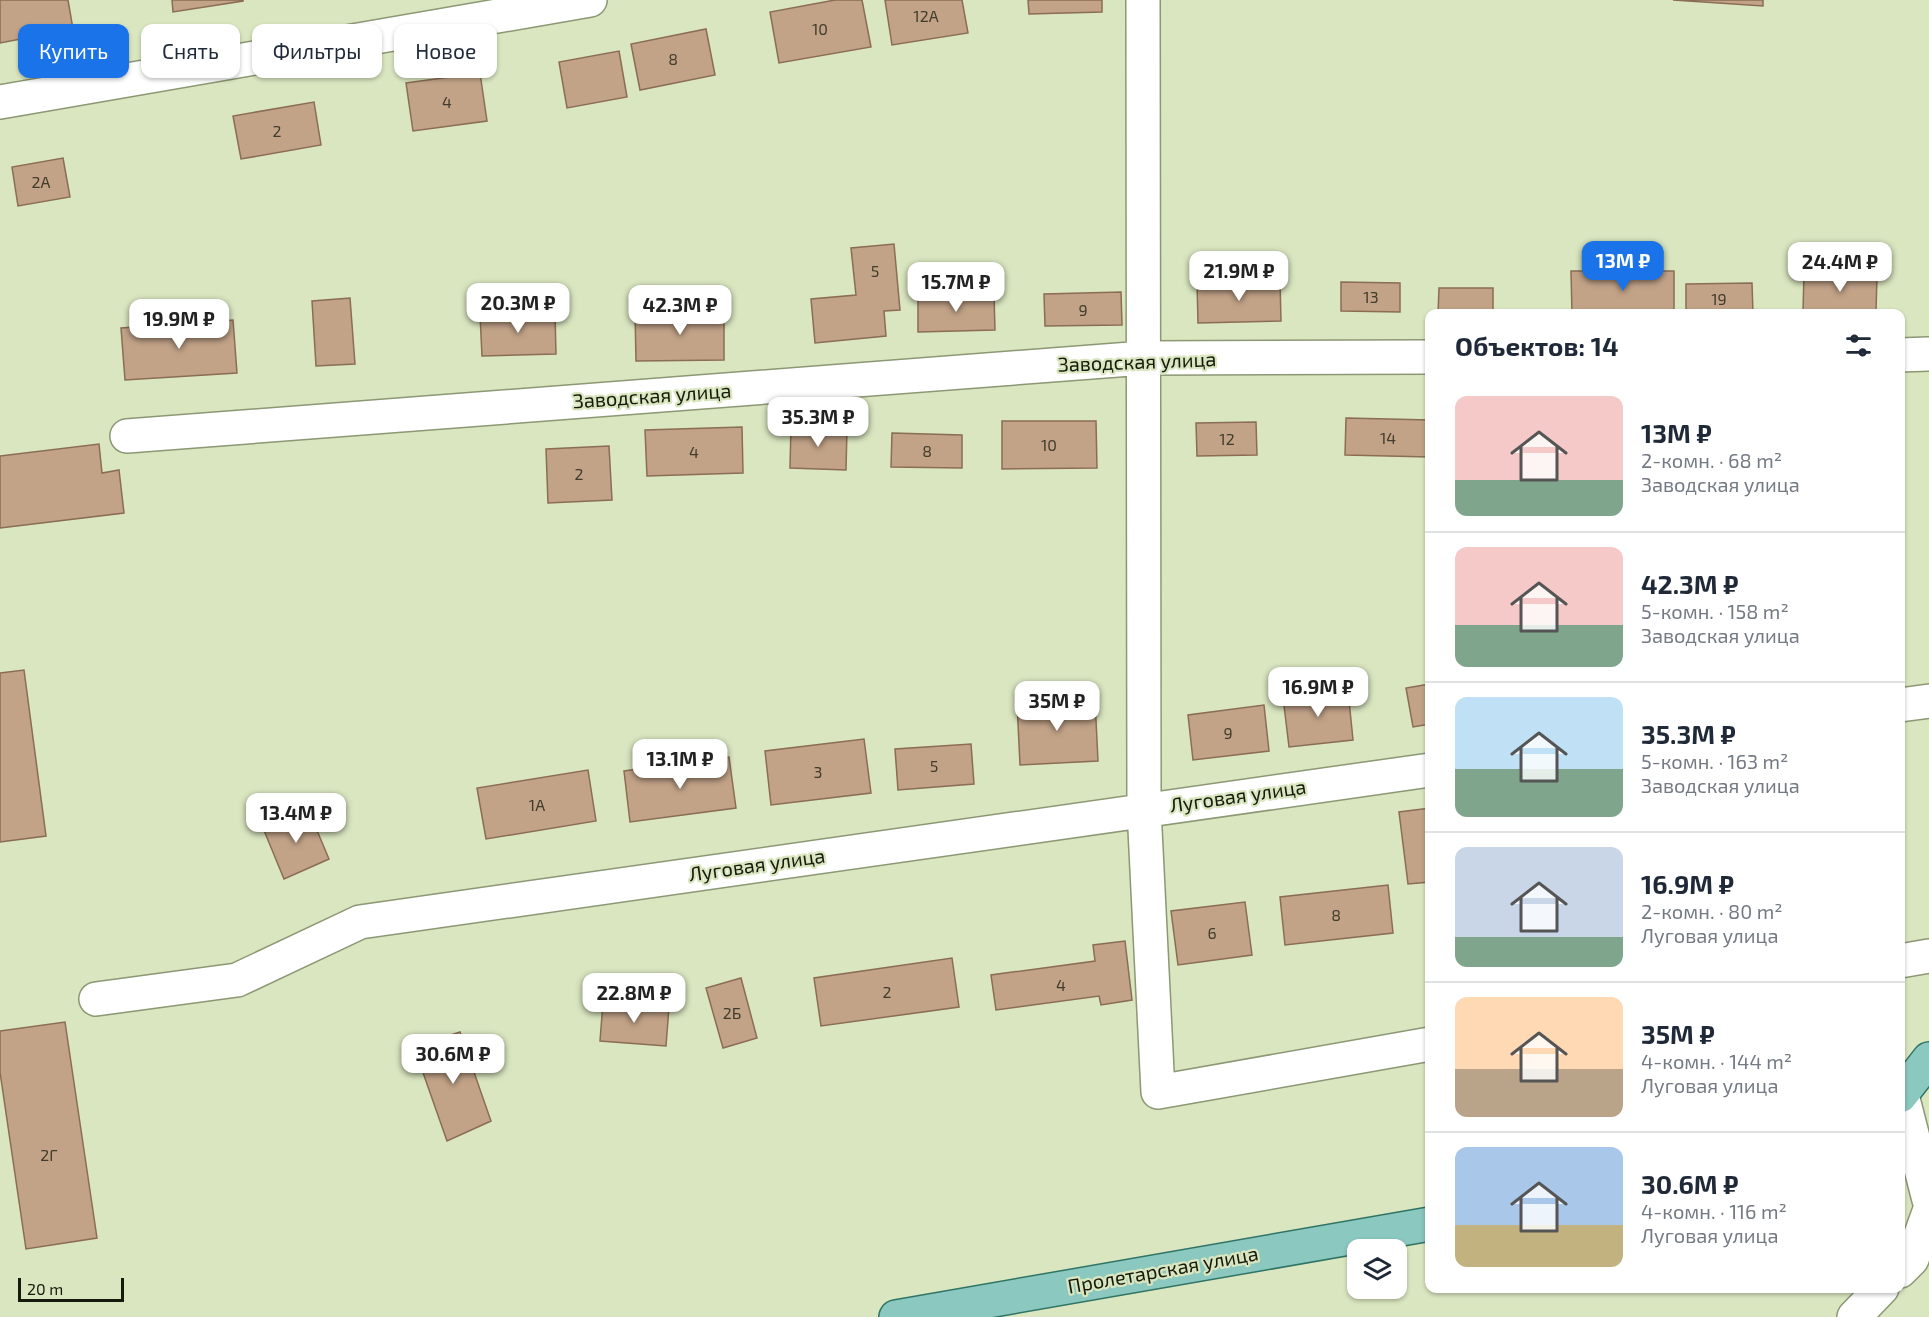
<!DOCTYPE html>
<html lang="ru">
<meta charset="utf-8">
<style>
body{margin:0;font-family:"Exo 2",sans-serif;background:#f6f6f7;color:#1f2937;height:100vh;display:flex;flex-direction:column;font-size:22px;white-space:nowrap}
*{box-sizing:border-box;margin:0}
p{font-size:20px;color:#747a83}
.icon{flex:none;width:33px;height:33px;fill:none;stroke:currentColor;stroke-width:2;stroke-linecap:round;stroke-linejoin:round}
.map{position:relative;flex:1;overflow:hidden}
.panel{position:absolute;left:1425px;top:309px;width:480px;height:984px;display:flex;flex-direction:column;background:#fff;border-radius:12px;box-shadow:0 2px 4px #0004}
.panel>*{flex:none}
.top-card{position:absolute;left:18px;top:24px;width:570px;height:54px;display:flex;gap:12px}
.buttons{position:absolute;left:1347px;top:1239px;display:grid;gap:12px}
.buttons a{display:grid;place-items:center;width:60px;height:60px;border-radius:12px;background:#fff;box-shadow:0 2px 4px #0004;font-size:30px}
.scale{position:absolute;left:18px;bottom:15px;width:106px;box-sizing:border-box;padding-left:6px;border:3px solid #161a0c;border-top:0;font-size:16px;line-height:21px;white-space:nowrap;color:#161a0c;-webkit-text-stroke:4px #dae6c0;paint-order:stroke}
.price{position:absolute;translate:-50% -51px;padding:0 14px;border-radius:12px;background:#fff;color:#222;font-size:20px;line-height:39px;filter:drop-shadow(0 2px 3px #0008)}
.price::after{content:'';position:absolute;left:50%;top:36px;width:18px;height:14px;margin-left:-9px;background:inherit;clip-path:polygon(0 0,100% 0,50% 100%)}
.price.current{background:#1a73e8;color:#fff}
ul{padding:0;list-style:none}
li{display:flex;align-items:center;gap:18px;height:150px;padding:0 30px}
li+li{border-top:2px solid #e0e1e3}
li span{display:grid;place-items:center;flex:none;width:168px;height:120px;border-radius:12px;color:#555}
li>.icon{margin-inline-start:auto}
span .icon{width:72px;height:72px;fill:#fffc;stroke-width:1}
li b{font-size:26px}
h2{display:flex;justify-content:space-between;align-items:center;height:72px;padding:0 30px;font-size:26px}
.pill{padding:0 21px;border-radius:12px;background:#fff;box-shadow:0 2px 4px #0004;font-size:21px;line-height:54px}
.pill.current{background:#1a73e8;color:#fff}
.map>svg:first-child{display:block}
.building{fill:#c2a388;stroke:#8a6d54;stroke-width:1.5}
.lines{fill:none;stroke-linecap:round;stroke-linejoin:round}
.minor-casing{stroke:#8c9774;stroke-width:36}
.major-casing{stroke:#2f7465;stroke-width:36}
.minor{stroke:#fff;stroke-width:33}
.major{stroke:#8bc8bf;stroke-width:33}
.labels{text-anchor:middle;stroke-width:4.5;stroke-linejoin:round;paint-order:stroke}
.number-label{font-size:16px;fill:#413c2b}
.street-label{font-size:20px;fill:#161a0c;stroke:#dae6c0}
</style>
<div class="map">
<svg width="1929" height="1317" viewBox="0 0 1929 1317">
<rect width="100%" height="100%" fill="#dae6c0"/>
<path class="building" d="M0,0H68L73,29L0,43Z
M172,0H243V1L173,12Z
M835,0H862L871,47L779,63L770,12Z
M885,0H962L968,33L892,45Z
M1028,0H1102V12L1029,14Z
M1673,0H1763V6Z
M706,29L715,75L640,90L631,44Z
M619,51L627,97L567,108L559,62Z
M480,73L487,121L413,131L406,83Z
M314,102L321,145L241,159L233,116Z
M63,158L70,197L18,206L12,167Z
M894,244L900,310L884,311L886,336L815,343L811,299L856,295L851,248Z
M1571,271H1674V314H1572Z
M1804,273L1877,275L1876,312L1803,311Z
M1280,281L1281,321L1198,323L1197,283Z
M1341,282L1400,283V312L1341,311Z
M1752,283L1753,314H1686V284Z
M1439,288H1493V314H1438Z
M1121,292L1122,325L1045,326L1044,294Z
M994,294L995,330L918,332V296Z
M350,298L355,364L316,366L312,301Z
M724,311V360L636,361L635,312Z
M555,313L556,354L482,356L480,315Z
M233,320L237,373L125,380L121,328Z
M1346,418L1430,420V457L1345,455Z
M1002,421H1096L1097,468L1002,469Z
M1256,422L1257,455L1197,456L1196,423Z
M791,426L847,428L846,470L790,468Z
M742,427L743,473L647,476L645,430Z
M892,433L962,435V468L891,467Z
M99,444L102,473L119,470L124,513L0,528V456Z
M609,446L612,500L548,503L546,449Z
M24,670L46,836L0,842V673Z
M1430,684V724L1413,727L1406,688Z
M1348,690L1353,740L1289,747L1283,697Z
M1095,700L1098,761L1020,765L1017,703Z
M1264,705L1269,751L1193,760L1188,715Z
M864,739L871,793L771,805L765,751Z
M971,744L974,784L898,790L895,749Z
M729,757L736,808L630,822L624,771Z
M588,770L596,821L486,839L477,788Z
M1430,808V882L1408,884L1399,812Z
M308,809L329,859L284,879L263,828Z
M1388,885L1393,933L1285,945L1280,897Z
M1245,902L1252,955L1178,965L1171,911Z
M1125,941L1132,1000L1101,1005L1099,996L996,1010L991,975L1095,961L1093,945Z
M952,958L959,1007L821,1026L814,978Z
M741,978L757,1038L723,1048L706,988Z
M603,1002L669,1007L666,1046L600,1041Z
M65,1022L97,1238L26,1249L0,1072V1031Z
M460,1032L491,1121L447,1141L414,1047Z"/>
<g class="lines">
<g class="minor-casing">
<path id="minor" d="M1143,0L1144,809L1158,1092L1430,1044
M0,102L590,0
M1900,355L1929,354
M127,436L1144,358L1430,357
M1900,705L1929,701
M1900,961L1929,956
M96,999L237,980L360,922L1430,770
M1902,1095L1929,1200
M1900,1271L1912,1259L1929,1212
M1854,1317L1882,1288"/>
</g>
<g class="major-casing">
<path id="major" d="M1900,1096L1929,1059
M896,1317L1430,1224"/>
</g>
<use href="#minor" class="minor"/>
<use href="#major" class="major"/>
</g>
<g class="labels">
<g class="number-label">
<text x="926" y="22">12А</text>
<text x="820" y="35">10</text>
<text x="673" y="65">8</text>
<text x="447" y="108">4</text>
<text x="277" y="137">2</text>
<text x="41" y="188">2А</text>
<text x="875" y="277">5</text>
<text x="1371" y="303">13</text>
<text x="1719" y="305">19</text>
<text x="1083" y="316">9</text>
<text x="1388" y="444">14</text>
<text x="1227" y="445">12</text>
<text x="1049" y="451">10</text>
<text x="927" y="457">8</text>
<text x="694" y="458">4</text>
<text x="579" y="480">2</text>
<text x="1228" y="739">9</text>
<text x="934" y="772">5</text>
<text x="818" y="778">3</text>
<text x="537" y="811">1А</text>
<text x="1336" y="921">8</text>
<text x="1212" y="939">6</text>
<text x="1061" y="991">4</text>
<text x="887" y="998">2</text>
<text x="732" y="1019">2Б</text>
<text x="49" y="1161">2Г</text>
</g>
<g class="street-label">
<text transform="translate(1137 362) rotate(-2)" y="7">Заводская улица</text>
<text transform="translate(652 396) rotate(-4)" y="7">Заводская улица</text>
<text transform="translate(1238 796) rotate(-8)" y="7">Луговая улица</text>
<text transform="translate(757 865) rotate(-8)" y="7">Луговая улица</text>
<text transform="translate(1163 1270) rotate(-10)" y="7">Пролетарская улица</text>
</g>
</g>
</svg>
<div class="buttons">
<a><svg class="icon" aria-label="layers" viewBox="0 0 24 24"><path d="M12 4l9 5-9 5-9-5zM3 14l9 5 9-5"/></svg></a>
</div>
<div class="scale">20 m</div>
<b class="price current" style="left:1623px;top:292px">13M ₽</b>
<b class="price" style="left:1840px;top:293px">24.4M ₽</b>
<b class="price" style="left:1239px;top:302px">21.9M ₽</b>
<b class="price" style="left:956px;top:313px">15.7M ₽</b>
<b class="price" style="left:518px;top:334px">20.3M ₽</b>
<b class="price" style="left:680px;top:336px">42.3M ₽</b>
<b class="price" style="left:179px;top:350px">19.9M ₽</b>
<b class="price" style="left:818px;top:448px">35.3M ₽</b>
<b class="price" style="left:1318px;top:718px">16.9M ₽</b>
<b class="price" style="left:1057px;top:732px">35M ₽</b>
<b class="price" style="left:680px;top:790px">13.1M ₽</b>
<b class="price" style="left:296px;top:844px">13.4M ₽</b>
<b class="price" style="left:634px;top:1024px">22.8M ₽</b>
<b class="price" style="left:453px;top:1085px">30.6M ₽</b>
<div class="top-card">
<a class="pill current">Купить</a>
<a class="pill">Снять</a>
<a class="pill">Фильтры</a>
<a class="pill">Новое</a>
</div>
<section class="panel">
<h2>Объектов: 14<svg class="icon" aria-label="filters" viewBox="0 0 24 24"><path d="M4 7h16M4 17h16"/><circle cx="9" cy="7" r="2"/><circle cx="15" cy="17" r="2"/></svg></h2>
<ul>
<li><span style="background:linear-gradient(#f6c9c9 70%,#7fa58c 0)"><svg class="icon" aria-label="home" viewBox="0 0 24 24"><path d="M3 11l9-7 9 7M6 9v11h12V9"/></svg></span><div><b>13M ₽</b><p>2-комн. · 68 m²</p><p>Заводская улица</p></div></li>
<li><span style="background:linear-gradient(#f6c9c9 65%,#7fa58c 0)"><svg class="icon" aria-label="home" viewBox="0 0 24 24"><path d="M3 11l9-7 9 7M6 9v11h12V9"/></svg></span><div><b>42.3M ₽</b><p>5-комн. · 158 m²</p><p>Заводская улица</p></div></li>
<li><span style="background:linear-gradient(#bfe0f5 60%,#7fa58c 0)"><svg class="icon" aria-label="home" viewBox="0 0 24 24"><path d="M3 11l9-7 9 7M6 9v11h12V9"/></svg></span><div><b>35.3M ₽</b><p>5-комн. · 163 m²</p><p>Заводская улица</p></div></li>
<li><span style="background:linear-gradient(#c9d6e8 75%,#7fa58c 0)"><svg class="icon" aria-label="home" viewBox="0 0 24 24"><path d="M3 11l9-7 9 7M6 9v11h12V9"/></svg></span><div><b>16.9M ₽</b><p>2-комн. · 80 m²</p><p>Луговая улица</p></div></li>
<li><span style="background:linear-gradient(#ffd9b3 60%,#b9a48a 0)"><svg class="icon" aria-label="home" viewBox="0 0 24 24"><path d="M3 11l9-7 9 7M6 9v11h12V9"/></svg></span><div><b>35M ₽</b><p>4-комн. · 144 m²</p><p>Луговая улица</p></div></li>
<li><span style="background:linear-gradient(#a9c7e8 65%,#c2b280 0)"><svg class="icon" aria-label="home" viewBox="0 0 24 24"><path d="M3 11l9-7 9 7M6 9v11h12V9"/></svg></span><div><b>30.6M ₽</b><p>4-комн. · 116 m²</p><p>Луговая улица</p></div></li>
</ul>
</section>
</div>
